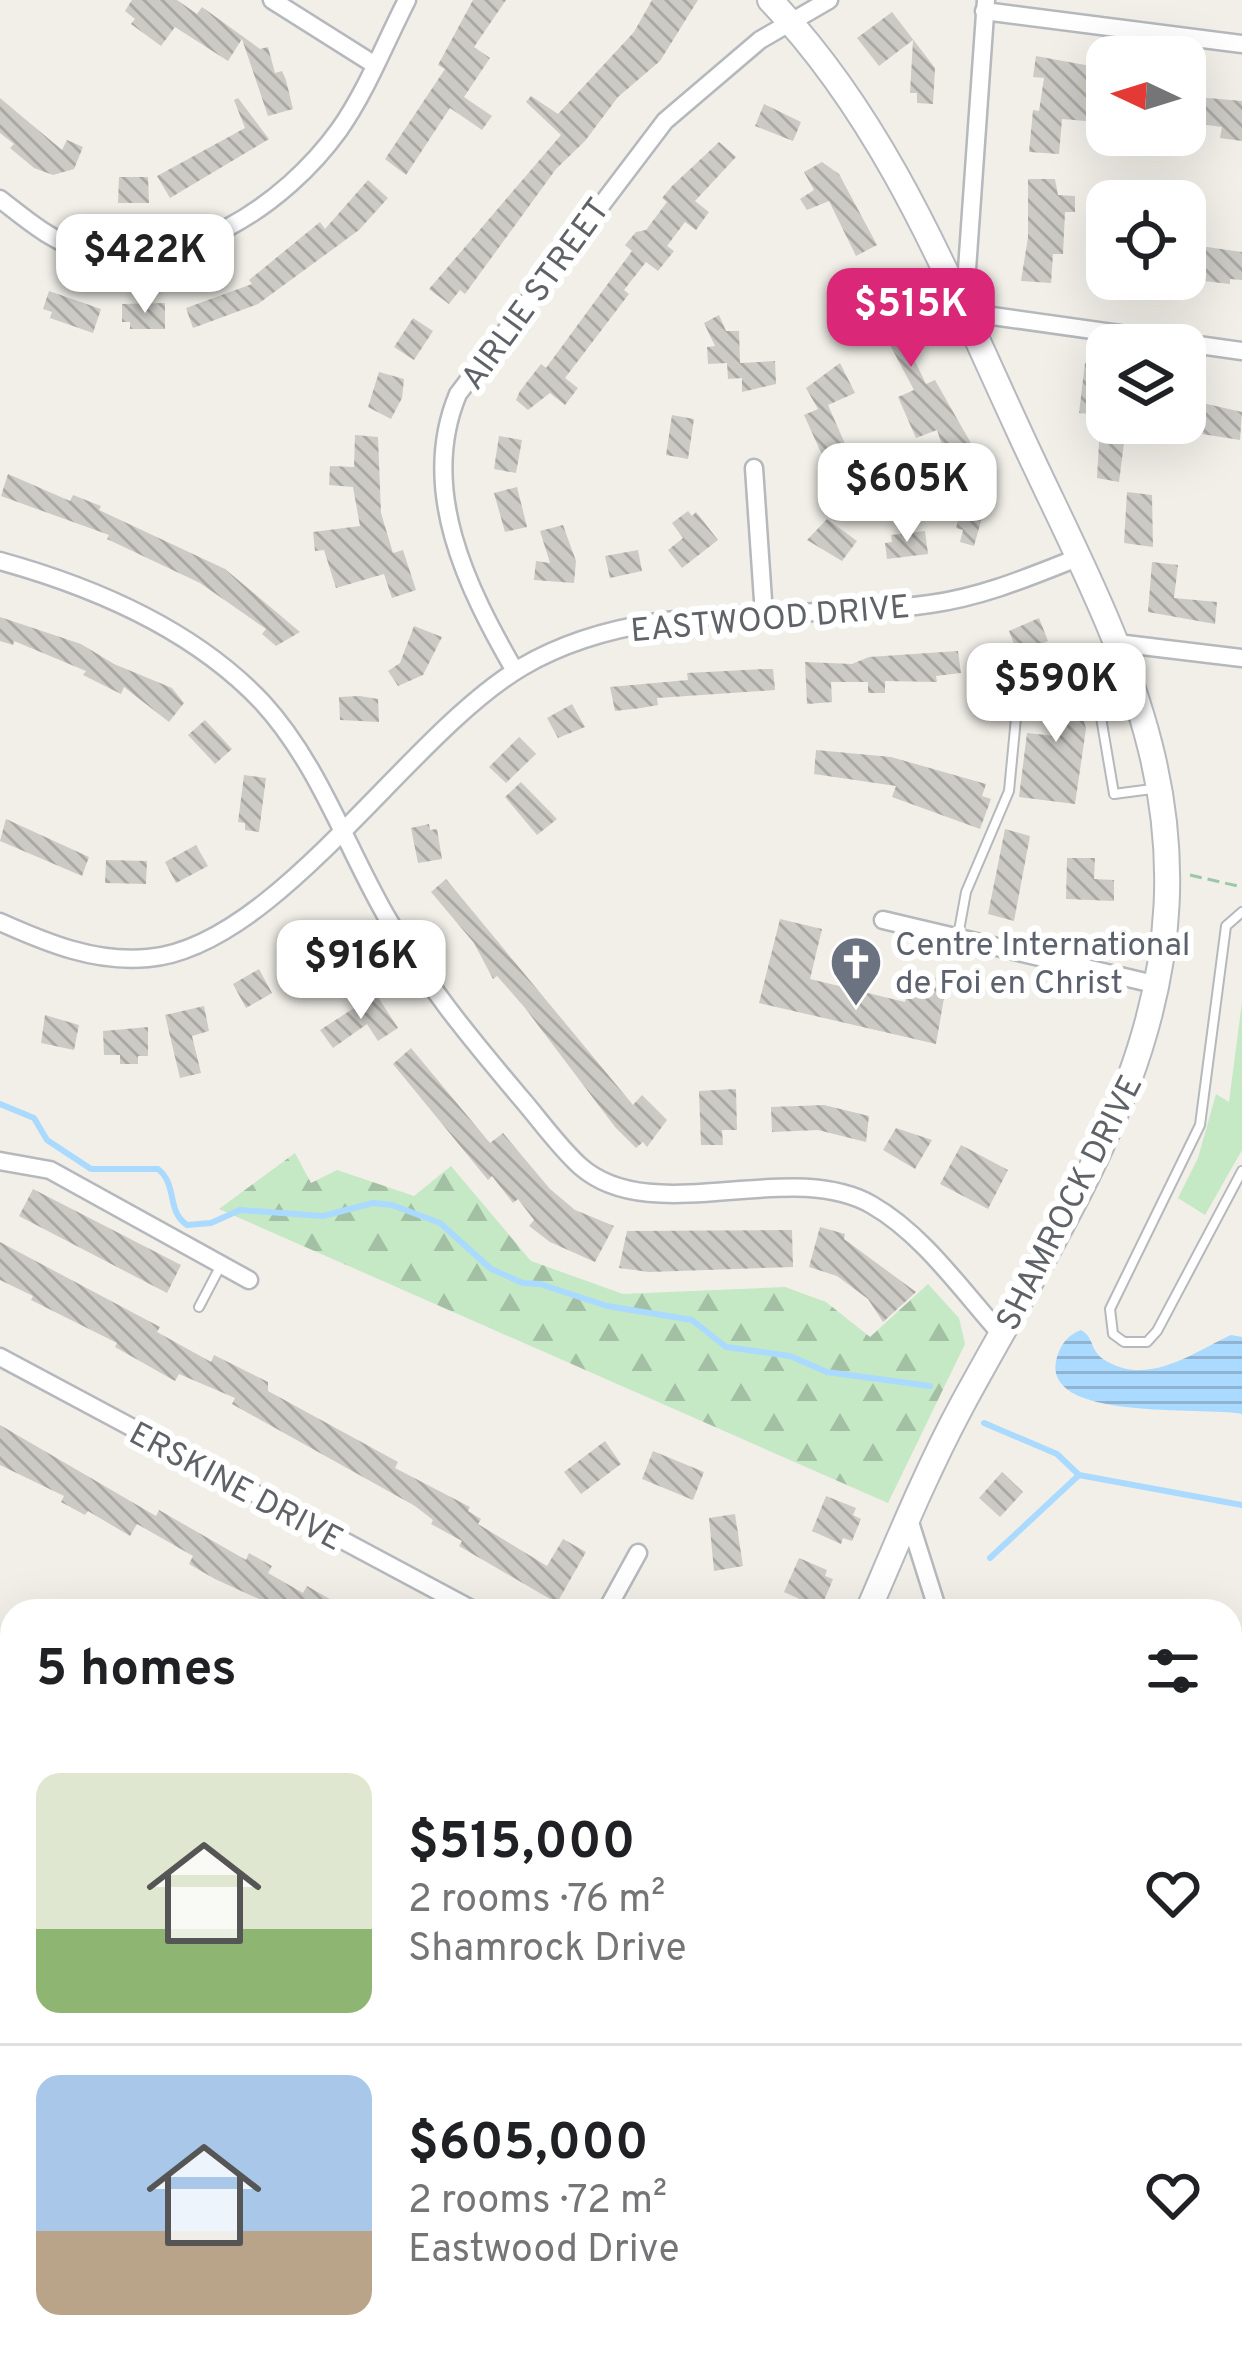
<!DOCTYPE html>
<meta charset="utf-8">
<style>
body{margin:0;font-family:Overpass,sans-serif;background:#f2f2f2;color:#202124;height:100vh;display:flex;flex-direction:column;font-size:45px;white-space:nowrap}
*{box-sizing:border-box;margin:0}
p{font-size:39px;color:#757577}
.icon{flex:none;width:66px;height:66px;fill:none;stroke:currentColor;stroke-width:2;stroke-linecap:round;stroke-linejoin:round}
.map{position:relative;flex:1;overflow:hidden}
.side{position:absolute;left:0px;top:1599px;width:1242px;height:768px;display:flex;flex-direction:column;background:#fff;border-radius:36px 36px 0 0;box-shadow:0 12px 48px #0002}
.side>*{flex:none}
.needle{width:78px;rotate:274deg}
.tools{position:absolute;left:1086px;top:36px;display:grid;gap:24px}
.tools a{display:grid;place-items:center;width:120px;height:120px;border-radius:24px;background:#fff;box-shadow:0 12px 48px #0002;font-size:60px}
.price{position:absolute;translate:-50% -102px;padding:0 27px;border-radius:24px;background:#fff;color:#222;font-size:39px;line-height:78px;filter:drop-shadow(0 3px 6px #0008)}
.price::after{content:'';position:absolute;left:50%;top:72px;width:36px;height:27px;margin-left:-18px;background:inherit;clip-path:polygon(0 0,100% 0,50% 100%)}
.price.selected{background:#db2777;color:#fff}
ul{padding:0;list-style:none}
li{display:flex;align-items:center;gap:36px;height:300px;padding:0 36px}
li+li{border-top:3px solid #e0e0e0}
li span{display:grid;place-items:center;flex:none;width:336px;height:240px;border-radius:24px;color:#555}
li>.icon{margin-inline-start:auto}
span .icon{width:144px;height:144px;fill:#fffc;stroke-width:1}
li b{font-size:51px}
h2{display:flex;justify-content:space-between;align-items:center;height:144px;padding:0 36px;font-size:51px}
.map>svg:first-child{display:block}
.green{fill:#c5e8c5}
.forest{fill:url(#forest-firs)}
.water{fill:url(#water-rules)}
.lines{fill:none;stroke-linecap:round;stroke-linejoin:round}
.stream{stroke:#aadaff;stroke-width:6}
.building{fill:url(#building-back-hatch)}
.lane-casing{stroke:#b5b8bc;stroke-width:12}
.street-casing{stroke:#b5b8bc;stroke-width:21}
.secondary-casing{stroke:#b6babf;stroke-width:28}
.path{stroke:#9cc7a9;stroke-width:3;stroke-dasharray:12 6;stroke-linecap:butt}
.lane{stroke:#fff;stroke-width:8}
.street{stroke:#fff;stroke-width:16}
.secondary{stroke:#fff;stroke-width:24}
.labels{text-anchor:middle;stroke-width:12;stroke-linejoin:round;paint-order:stroke}
.street-label{font-size:33px;fill:#5f6368;stroke:#fff}
.worship-label{font-size:33px;fill:#5b616d;stroke:#fff;text-anchor:start}
</style>
<div class="map">
<svg width="1242" height="2367" viewBox="0 0 1242 2367">
<defs>
<pattern id="forest-firs" width="22" height="20" patternUnits="userSpaceOnUse" patternTransform="scale(3)"><rect width="22" height="20" fill="#c5e8c5"/><path d="M5 1l3.5 6h-7zM16 11l3.5 6h-7z" fill="#a3c0a4"/></pattern>
<pattern id="water-rules" width="6" height="5" patternUnits="userSpaceOnUse" patternTransform="scale(3)"><rect width="6" height="5" fill="#aadaff"/><path d="M0 2.5h6" fill="none" stroke="#8eb4d2"/></pattern>
<pattern id="building-back-hatch" width="6" height="6" patternUnits="userSpaceOnUse" patternTransform="scale(3)"><rect width="6" height="6" fill="#cccac5"/><path d="M-1 5l2 2M0 0l6 6M5-1l2 2" fill="none" stroke="#a9a8a4"/></pattern>
</defs>
<rect width="100%" height="100%" fill="#f1efe8"/>
<path class="green" d="M1242,1002V1150L1205,1215L1178,1198L1198,1158L1216,1094L1229,1102Z"/>
<path class="forest" d="M295,1153L311,1183L337,1170L414,1196L451,1166L531,1261L623,1294L785,1287L826,1302L870,1337L928,1284L959,1318L965,1344L888,1503L219,1209Z"/>
<path class="water" d="M1081,1330C1094,1337 1090,1350 1103,1359C1147,1388 1192,1353 1231,1335L1242,1337V1414C1204,1406 1037,1423 1057,1357C1061,1344 1068,1335 1081,1330Z"/>
<g class="lines">
<path class="stream" d="M0,1104L34,1118L47,1140L91,1169H158C178,1185 166,1211 187,1225L211,1223L240,1210L323,1216L373,1203L392,1205L440,1223L491,1269L523,1283L540,1284L607,1306L692,1320L726,1347L790,1356L827,1372L930,1386
M984,1423L1057,1454L1079,1475L1242,1505
M990,1558L1079,1475
M610,2359L615,2355"/>
</g>
<path class="building" d="M132,0H177L197,14L202,7L260,49L268,47L275,73L282,71L286,80L293,109L268,116L242,39L228,61L175,27L161,46L131,24L135,19L125,11Z
M473,0H506L474,47L490,58L464,97L492,116L482,130L450,108L406,175L385,159L445,69L438,65Z
M652,0H698L660,61L618,97L585,141L556,169L465,294L460,290L449,304L429,289L561,135L526,102L531,96L558,114L634,32Z
M892,12L935,68L933,104L917,103V93H910L913,40L879,66L857,38Z
M1036,56L1107,69V109L1099,108L1097,122L1062,119L1059,154L1029,152L1033,110L1039,111L1044,78L1033,77Z
M1185,96L1242,101V141L1220,138L1222,127L1185,122Z
M0,98L62,150L67,140L83,147L74,169L53,175L34,168L10,148L14,144L0,133Z
M238,98L269,139L170,198L157,176L245,128L234,100Z
M764,104L801,122L793,141L755,126Z
M719,142L736,157L695,201L709,212L696,230L685,222L667,246L674,251L658,271L646,262L624,290L629,294L565,378L578,388L565,405L550,393L528,410L516,400L520,391L541,364L546,368L615,274L632,251L625,245L636,232L646,230L667,202L662,198L672,186Z
M822,162L839,174L877,245L856,256L829,201L807,210L800,199L814,190L804,172Z
M119,177H148L149,203H118Z
M1028,179H1055L1058,195L1075,196V212H1065L1063,254H1053L1051,283L1021,281L1028,237Z
M368,180L388,198L359,230L258,304L193,328L186,308L252,284L249,280L320,222L325,229Z
M1200,246L1242,252V280L1230,279V284L1195,280Z
M877,268L920,353L913,357L926,384L935,380L972,445V455L949,466L937,430L916,438L898,397L914,390L864,296L834,309L829,297L866,280L863,274Z
M49,291L101,309L93,333L50,318L52,312L43,309Z
M165,303V329H130V322H122V304Z
M719,315L726,331H739L740,363L775,361L776,384L742,392V378L728,379L727,363L708,364L707,347L715,346L704,323Z
M413,318L433,331L414,360L394,347Z
M840,363L855,393L828,405L846,446L823,457L804,415L818,409L806,388Z
M1085,363L1107,366V416L1079,413Z
M379,372L404,379L402,398L391,419L368,407Z
M1207,404L1242,412L1240,440L1189,432L1193,405Z
M672,415L694,419L688,459L666,455Z
M1100,425L1126,428L1119,482L1097,478Z
M355,435L378,437L381,513L393,553L403,550L416,590L392,598L384,574L336,588L324,550L315,551L313,532L360,526L353,487L329,485L330,466L354,467Z
M499,436L522,440L516,473L494,469Z
M8,474L70,501L73,495L101,506L99,510L225,569L300,632L276,646L262,634L266,629L200,583L107,539L109,535L1,496Z
M970,480L987,485L989,493L974,546L960,542L963,530L956,528Z
M517,487L527,527L505,532L494,493Z
M1127,492L1152,495L1153,547L1124,543Z
M688,511L692,516L696,512L718,540L682,568L668,550L683,538L672,523Z
M827,519L857,541L842,561L807,540Z
M563,525L576,561L574,583L534,580L536,561L550,563L540,531Z
M925,531L928,554L887,559L885,543L892,542L891,535Z
M638,550L642,571L610,578L605,556Z
M1152,562L1178,565L1174,598L1217,602L1215,624L1148,612Z
M0,617L81,644L114,664L172,688L184,703L169,722L124,687L121,694L83,675L86,671L14,641L13,645L0,641Z
M1039,618L1048,641L1018,654L1009,631Z
M414,626L442,637L423,675L398,686L388,671L400,663Z
M958,651L961,673L936,676L937,682L885,681V693H868V682H831L832,702L807,704L805,662L852,664L869,657Z
M765,669H773L775,690L657,698L658,705L641,708L615,711L610,687L688,680L687,673Z
M1071,670L1086,729L1075,804L1019,797L1027,733L1055,736L1038,678Z
M360,696L378,699L379,722L340,720L339,697Z
M572,704L585,727L558,738L547,718Z
M205,720L232,749L215,764L188,735Z
M519,737L536,754L506,783L489,767Z
M816,750L891,757L986,784L982,796L991,799L980,829L892,797L896,786L814,774Z
M244,775L266,778L259,832L245,830V823L238,822Z
M521,782L557,819L537,835L505,797Z
M6,819L89,857L82,876L0,841Z
M429,824L430,830L437,829L442,859L418,863L411,828Z
M1005,829L1030,836L1014,921L988,914Z
M196,845L208,866L176,883L165,862Z
M1067,858H1095L1094,879L1114,880V901L1066,899Z
M106,860L147,861L146,884L105,883Z
M446,879L633,1105L642,1095L667,1120L647,1147L643,1142L636,1148L615,1127L525,1008L497,976L493,979L474,943L431,892Z
M780,919L822,929L810,979L905,1002L913,972L947,981L936,1044L759,1003Z
M298,931L340,933L331,970L304,969Z
M259,969L272,993L246,1008L233,984Z
M376,994L398,1028L378,1041L367,1024L333,1048L320,1030Z
M204,1006L209,1031L192,1036L201,1073L180,1078L165,1015Z
M45,1015L79,1025L74,1050L41,1043Z
M148,1027V1056H138V1064H120V1055H104L103,1031Z
M411,1048L490,1143L503,1133L550,1189L575,1210L614,1226L595,1262L550,1242L529,1226L534,1220L518,1199L513,1203L492,1176L488,1180L393,1064Z
M736,1089L737,1130H722L723,1145H701L699,1091Z
M824,1105L869,1116L866,1142L818,1130L772,1132L771,1107Z
M896,1128L932,1140L915,1169L883,1150Z
M961,1145L1008,1170L988,1209L940,1184Z
M33,1189L181,1265L167,1293L19,1216Z
M820,1227L845,1234L844,1239L916,1292L883,1322L868,1299L837,1276L809,1267Z
M792,1230L793,1267L649,1272L619,1268L627,1231Z
M0,1242L160,1327L157,1332L211,1362L214,1355L268,1382V1391L398,1462L395,1468L470,1507L468,1511L481,1519L478,1524L547,1566L563,1539L586,1552L557,1603L459,1546L462,1541L431,1524L433,1520L415,1506L232,1404L235,1398L179,1374L175,1381L115,1347L117,1343L31,1300L33,1296L0,1280Z
M0,1425L156,1516L159,1510L246,1560L249,1553L272,1566L268,1573L303,1593L307,1586L351,1611H285L215,1579L189,1564L193,1556L137,1524L130,1536L88,1511L85,1515L61,1502L64,1496L0,1465Z
M605,1441L621,1464L581,1494L564,1472Z
M653,1451L704,1472L693,1500L642,1479Z
M1002,1472L1023,1492L1000,1517L979,1498Z
M826,1496L856,1508L853,1515L861,1519L852,1541L843,1538L841,1544L812,1531Z
M735,1514L743,1566L714,1571L709,1518Z
M799,1558L827,1570L825,1576L833,1579L823,1603L815,1599L813,1605L784,1592Z"/>
<g class="lines">
<g class="lane-casing">
<path id="lane" d="M1118,667L1094,676L1114,794L1152,789
M1242,912L1226,926L1200,1125L1110,1309L1113,1334L1124,1342H1147L1157,1331L1242,1171
M958,936L966,892L1009,791L1016,718
M199,1307L220,1267
M0,1912L12,1915"/>
</g>
<g class="street-casing">
<path id="street" d="M272,0L375,65
M986,0L964,312L1242,351
M984,11L1242,44
M0,199C26,219 53,243 86,251C182,274 285,205 339,130C367,90 385,43 407,0
M754,468L764,615
M0,561C94,587 194,630 262,702C318,763 345,844 385,914C423,981 471,1039 520,1097C540,1120 558,1146 580,1166C652,1230 788,1157 872,1205C923,1234 963,1292 1001,1334
M1117,643L1242,658
M515,671C467,588 418,489 458,394L665,121L760,40L829,0
M883,920L1158,985
M0,922C47,943 95,963 148,958C277,947 408,734 522,667C645,595 795,623 930,604C982,597 1029,577 1077,558
M0,1161L50,1170L249,1280
M0,1357L475,1611
M908,1516L938,1611
M606,1611L638,1553
M0,1682L12,1688
M0,2018L12,2026
M0,2158L12,2140
M330,2355L348,2367
M1149,2355L1155,2367
M207,2367L215,2355
M825,2367L839,2355"/>
</g>
<g class="secondary-casing">
<path id="secondary" d="M770,0C887,122 948,278 1018,429C1065,532 1122,635 1150,746C1216,1005 1079,1189 962,1405C926,1472 898,1541 868,1611
M468,2367L487,2355"/>
</g>
<path class="path" d="M1190,875L1242,887"/>
<use href="#lane" class="lane"/>
<use href="#street" class="street"/>
<use href="#secondary" class="secondary"/>
</g>
<defs>
<g id="church-pin" transform="scale(2.7)"><path d="M0 17L-7.5 6A9.5 9.5 0 1 1 7.5 6Z" fill="#6b7280" stroke="#fff"/><path d="M-1.2-6h2.4v3.5h3.3v2.4h-3.3V6h-2.4V-.1h-3.3v-2.4h3.3Z" fill="#fff"/></g>
</defs>
<g fill-rule="evenodd">
<use href="#church-pin" x="856" y="962"/>
</g>
<g class="labels">
<g class="street-label">
<text transform="translate(534 293) rotate(-54)" y="12">AIRLIE STREET</text>
<text transform="translate(770 617) rotate(-5)" y="12">EASTWOOD DRIVE</text>
<text transform="translate(1068 1202) rotate(-63)" y="12">SHAMROCK DRIVE</text>
<text transform="translate(237 1485) rotate(28)" y="12">ERSKINE DRIVE</text>
</g>
<g class="worship-label">
<text x="895" y="955">Centre International<tspan x="895" dy="38">de Foi en Christ</tspan></text>
</g>
</g>
</svg>
<div class="tools">
<a><svg class="needle" viewBox="-14 -14 28 28"><path d="M0-13l5 13h-10z" fill="#e53935"/><path d="M0 13l5-13h-10z" fill="#757577"/></svg></a>
<a><svg class="icon" aria-label="locate" viewBox="0 0 24 24"><circle cx="12" cy="12" r="6"/><path d="M12 2v4M12 18v4M2 12h4M18 12h4"/></svg></a>
<a><svg class="icon" aria-label="layers" viewBox="0 0 24 24"><path d="M12 4l9 5-9 5-9-5zM3 14l9 5 9-5"/></svg></a>
</div>
<b class="price" style="left:145px;top:316px">$422K</b>
<b class="price selected" style="left:911px;top:370px">$515K</b>
<b class="price" style="left:907px;top:545px">$605K</b>
<b class="price" style="left:1056px;top:745px">$590K</b>
<b class="price" style="left:361px;top:1022px">$916K</b>
<section class="side">
<h2>5 homes<svg class="icon" aria-label="filters" viewBox="0 0 24 24"><path d="M4 7h16M4 17h16"/><circle cx="9" cy="7" r="2"/><circle cx="15" cy="17" r="2"/></svg></h2>
<ul>
<li><span style="background:linear-gradient(#dfe7d0 65%,#8fb573 0)"><svg class="icon" aria-label="home" viewBox="0 0 24 24"><path d="M3 11l9-7 9 7M6 9v11h12V9"/></svg></span><div><b>$515,000</b><p>2 rooms · 76 m²</p><p>Shamrock Drive</p></div><svg class="icon" aria-label="heart" viewBox="0 0 24 24"><path d="M12 20l-8-8c-3-5 5-10 8-4 3-6 11-1 8 4z"/></svg></li>
<li><span style="background:linear-gradient(#a9c7e8 65%,#b9a48a 0)"><svg class="icon" aria-label="home" viewBox="0 0 24 24"><path d="M3 11l9-7 9 7M6 9v11h12V9"/></svg></span><div><b>$605,000</b><p>2 rooms · 72 m²</p><p>Eastwood Drive</p></div><svg class="icon" aria-label="heart" viewBox="0 0 24 24"><path d="M12 20l-8-8c-3-5 5-10 8-4 3-6 11-1 8 4z"/></svg></li>
</ul>
</section>
</div>
